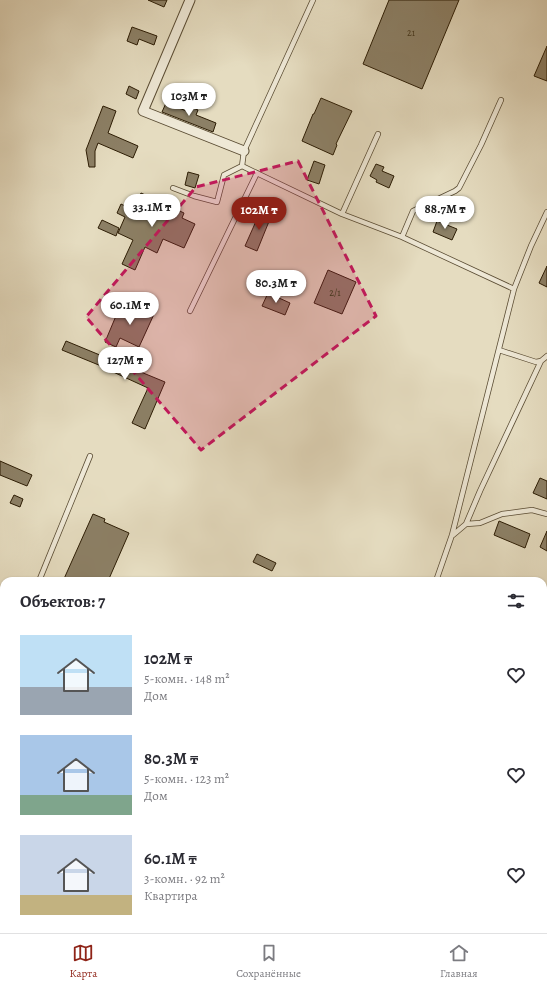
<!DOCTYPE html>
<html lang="ru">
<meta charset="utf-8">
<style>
body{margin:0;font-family:Alegreya,serif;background:#f7f7f7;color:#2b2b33;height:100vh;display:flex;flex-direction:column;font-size:15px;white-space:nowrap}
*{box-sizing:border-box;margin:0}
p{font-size:13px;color:#7c7c81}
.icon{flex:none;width:22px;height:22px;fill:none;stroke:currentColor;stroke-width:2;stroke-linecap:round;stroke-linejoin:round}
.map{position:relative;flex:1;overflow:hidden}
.panel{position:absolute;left:0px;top:577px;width:547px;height:356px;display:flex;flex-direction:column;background:#fff;border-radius:12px 12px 0 0;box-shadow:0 1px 3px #0004}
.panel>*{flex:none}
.price{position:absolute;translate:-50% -34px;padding:0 9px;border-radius:14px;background:#fff;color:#222;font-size:13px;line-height:26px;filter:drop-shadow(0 1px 2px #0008)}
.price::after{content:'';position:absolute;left:50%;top:24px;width:12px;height:9px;margin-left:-6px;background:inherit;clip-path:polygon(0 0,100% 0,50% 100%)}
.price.active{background:#8f2418;color:#fff}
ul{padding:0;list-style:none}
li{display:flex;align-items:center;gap:12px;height:100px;padding:0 20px}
li span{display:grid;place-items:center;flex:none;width:112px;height:80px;border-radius:0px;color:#555}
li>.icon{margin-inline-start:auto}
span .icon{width:48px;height:48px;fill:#fffc;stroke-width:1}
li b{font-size:17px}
h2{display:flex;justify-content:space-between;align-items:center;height:48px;padding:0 20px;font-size:17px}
.tab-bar{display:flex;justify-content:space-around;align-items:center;height:56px;border-top:1px solid #e1e1e2;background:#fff;font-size:11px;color:#7c7c81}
.tab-bar a{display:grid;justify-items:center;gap:2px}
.tab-bar .active{color:#8f2418}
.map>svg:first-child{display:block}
.building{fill:#8c8066;stroke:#2c1c04}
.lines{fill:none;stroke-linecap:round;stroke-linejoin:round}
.lane-casing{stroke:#5a4c33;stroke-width:6}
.street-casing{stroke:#5a4c33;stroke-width:11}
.lane{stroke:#eee8d6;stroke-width:4.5}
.street{stroke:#eee8d6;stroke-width:9}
.rail{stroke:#2c1c04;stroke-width:2;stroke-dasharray:7 7;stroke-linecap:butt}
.marked{fill:#c2185b;fill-opacity:0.2;stroke:#c2185b;stroke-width:3;stroke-dasharray:8 5;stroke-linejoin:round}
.labels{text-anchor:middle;stroke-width:3;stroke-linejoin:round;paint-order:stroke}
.number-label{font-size:10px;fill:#44351c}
</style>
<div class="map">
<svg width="547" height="933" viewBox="0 0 547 933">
<rect width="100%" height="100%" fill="#e5dcc0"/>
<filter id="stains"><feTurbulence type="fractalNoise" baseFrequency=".005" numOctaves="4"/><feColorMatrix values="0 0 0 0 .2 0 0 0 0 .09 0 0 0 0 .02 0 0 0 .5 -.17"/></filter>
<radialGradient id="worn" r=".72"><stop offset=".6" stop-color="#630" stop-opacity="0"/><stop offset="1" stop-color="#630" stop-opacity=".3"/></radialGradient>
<path class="building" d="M148,0H167L164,7Z
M389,0H459L422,89L363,64Z
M132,27L157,36L154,45L139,39L137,45L127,41Z
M547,46V81L534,76Z
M129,86L139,91L136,99L126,94Z
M321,98L352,111L336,144L337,145L333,155L302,141L313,114H314Z
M166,103L189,112L191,107L198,110L196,115L216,123L213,132L162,112Z
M103,106L116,111L108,133L138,146L133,158L98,143L95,151V167H89L86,150Z
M314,161L325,165L319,184L307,180Z
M376,164L384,167L382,171L394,176L389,188L376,182L377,180L370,176Z
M188,172L199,175L195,188L185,185Z
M141,193L184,213L182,218L195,224L184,248L163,239L157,253L145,247L135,270L122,264L133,240L118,233L125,217L117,213L121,204L133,210Z
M261,210L272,214L257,251L245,246Z
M102,220L119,228L116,236L98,228Z
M437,221L457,229L452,240L433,232Z
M547,266V287L539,283Z
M328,270L356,282L342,314L314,303Z
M268,293L290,303L285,315L262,306Z
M121,304L138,311L140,306L155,312L139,347L120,338L116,347L105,342Z
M66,341L165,382L145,429L132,423L148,388L111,371V370L62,350Z
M0,461L32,475L27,486L0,475Z
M540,478L547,481V499L533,493Z
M14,495L23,499L20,507L10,503Z
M93,514L105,519L104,522L129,533L108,581H63Z
M499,521L530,534L525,548L494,535Z
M547,531V551L540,547Z
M257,554L276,563L272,571L253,562Z"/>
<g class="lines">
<g class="lane-casing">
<path id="lane" d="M313,0L244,151L242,166L342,214L402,237L514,289L452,535L436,581
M173,188L194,196L217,202L224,175L242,166
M342,214L378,134
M402,237L413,211L455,191L459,188L481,145L501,100
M514,289L531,246L547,212
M190,311L257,173
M499,350L536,362L541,361L547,356
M466,524L480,523L502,514L532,510L547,514
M453,535L466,524L480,491L541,361
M39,581L90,456
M0,923L4,927
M9,929L17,933"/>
</g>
<g class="street-casing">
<path id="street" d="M190,0L143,111L244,151
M543,639L547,638
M0,717L4,716
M375,933L377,929"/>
</g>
<use href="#lane" class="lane"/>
<use href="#street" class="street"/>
<path class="rail" d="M543,796L547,794
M459,933L461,929"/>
</g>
<path class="marked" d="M298,161L376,316L201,450L86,317L196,187Z"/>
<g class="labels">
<g class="number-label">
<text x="411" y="36">21</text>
<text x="335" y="296">2/1</text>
</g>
</g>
<rect width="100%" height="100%" filter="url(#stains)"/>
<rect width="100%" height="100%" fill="url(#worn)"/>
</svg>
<b class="price" style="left:189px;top:117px">103M ₸</b>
<b class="price" style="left:152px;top:228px">33.1M ₸</b>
<b class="price" style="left:445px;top:230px">88.7M ₸</b>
<b class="price active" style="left:259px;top:231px">102M ₸</b>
<b class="price" style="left:276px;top:304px">80.3M ₸</b>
<b class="price" style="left:130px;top:326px">60.1M ₸</b>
<b class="price" style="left:125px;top:381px">127M ₸</b>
<section class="panel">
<h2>Объектов: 7<svg class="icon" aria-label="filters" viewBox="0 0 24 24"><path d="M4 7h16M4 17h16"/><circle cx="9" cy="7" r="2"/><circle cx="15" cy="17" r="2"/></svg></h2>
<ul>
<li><span style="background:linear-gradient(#bfe0f5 65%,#9aa5b1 0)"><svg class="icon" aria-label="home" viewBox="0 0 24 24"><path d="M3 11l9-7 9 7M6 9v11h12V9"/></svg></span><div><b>102M ₸</b><p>5-комн. · 148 m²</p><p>Дом</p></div><svg class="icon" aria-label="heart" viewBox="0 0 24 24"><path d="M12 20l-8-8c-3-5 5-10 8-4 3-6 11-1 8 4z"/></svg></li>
<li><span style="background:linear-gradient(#a9c7e8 75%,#7fa58c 0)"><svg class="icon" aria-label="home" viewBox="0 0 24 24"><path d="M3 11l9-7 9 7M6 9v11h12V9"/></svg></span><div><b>80.3M ₸</b><p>5-комн. · 123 m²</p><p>Дом</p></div><svg class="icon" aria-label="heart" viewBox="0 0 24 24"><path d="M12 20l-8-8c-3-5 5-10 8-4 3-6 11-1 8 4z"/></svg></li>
<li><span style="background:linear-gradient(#c9d6e8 75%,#c2b280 0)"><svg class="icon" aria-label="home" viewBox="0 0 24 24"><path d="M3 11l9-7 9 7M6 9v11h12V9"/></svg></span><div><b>60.1M ₸</b><p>3-комн. · 92 m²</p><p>Квартира</p></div><svg class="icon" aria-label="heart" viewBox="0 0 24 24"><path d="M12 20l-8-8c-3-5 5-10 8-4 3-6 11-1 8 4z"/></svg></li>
</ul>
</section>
</div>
<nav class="tab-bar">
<a class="active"><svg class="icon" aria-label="map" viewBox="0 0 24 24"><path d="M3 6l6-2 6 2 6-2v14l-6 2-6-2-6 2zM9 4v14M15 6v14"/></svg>Карта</a>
<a><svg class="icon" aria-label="saved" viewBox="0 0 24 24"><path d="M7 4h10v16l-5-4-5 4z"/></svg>Сохранённые</a>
<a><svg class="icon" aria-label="home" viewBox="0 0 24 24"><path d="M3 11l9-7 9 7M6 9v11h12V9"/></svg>Главная</a>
</nav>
